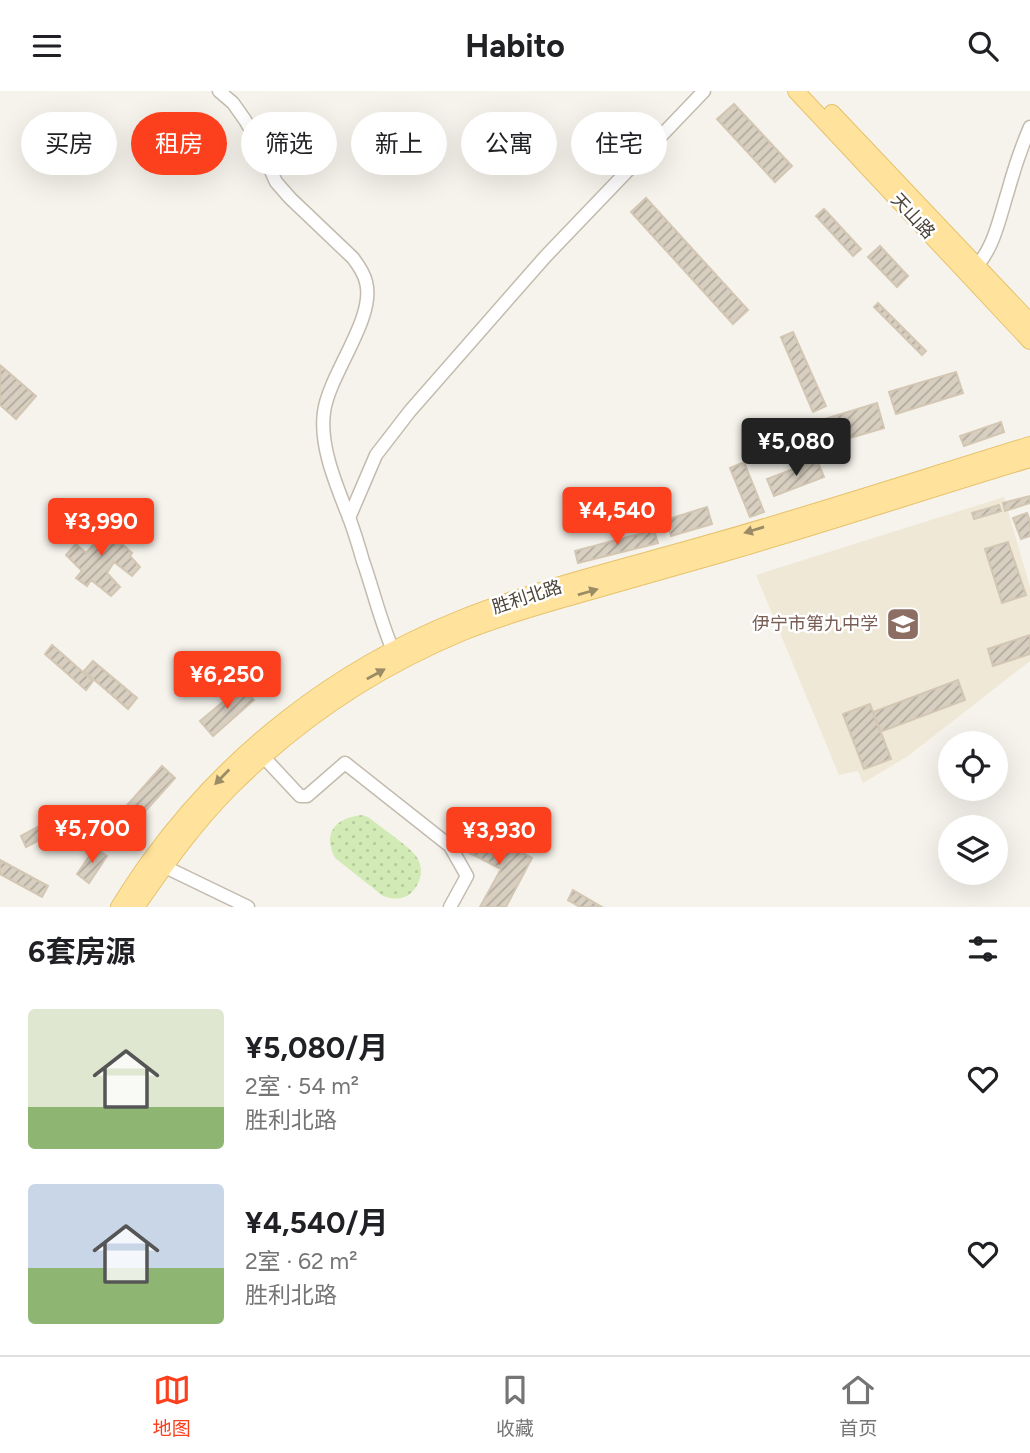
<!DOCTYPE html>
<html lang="zh">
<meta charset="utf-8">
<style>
body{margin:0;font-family:Figtree,"Noto Sans SC",sans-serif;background:#f6f6f6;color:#202124;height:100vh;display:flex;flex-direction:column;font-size:26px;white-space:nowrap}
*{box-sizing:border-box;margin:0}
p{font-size:23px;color:#757577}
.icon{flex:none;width:38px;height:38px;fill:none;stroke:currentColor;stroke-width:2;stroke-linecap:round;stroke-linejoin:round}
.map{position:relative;height:816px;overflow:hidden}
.drawer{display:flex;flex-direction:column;background:#fff;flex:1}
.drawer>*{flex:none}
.guide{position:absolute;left:21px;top:21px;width:989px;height:63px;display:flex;gap:14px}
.fabs{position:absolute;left:938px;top:640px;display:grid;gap:14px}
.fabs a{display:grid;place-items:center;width:70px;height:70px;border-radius:50%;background:#fff;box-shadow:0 7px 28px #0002;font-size:35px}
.price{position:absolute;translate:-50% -60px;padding:0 16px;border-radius:7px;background:#fc3f1d;color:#fff;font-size:23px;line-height:46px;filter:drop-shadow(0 2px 4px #0008)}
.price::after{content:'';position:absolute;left:50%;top:42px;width:21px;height:16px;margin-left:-10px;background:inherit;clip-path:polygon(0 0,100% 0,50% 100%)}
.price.selected{background:#222;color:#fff}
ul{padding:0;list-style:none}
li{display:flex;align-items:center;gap:21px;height:175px;padding:0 28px}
li span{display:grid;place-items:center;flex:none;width:196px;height:140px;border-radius:7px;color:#555}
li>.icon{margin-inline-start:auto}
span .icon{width:84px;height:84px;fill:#fffc;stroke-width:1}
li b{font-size:30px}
h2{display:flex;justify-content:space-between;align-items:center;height:84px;padding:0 28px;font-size:30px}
.tag{padding:0 24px;border-radius:32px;background:#fff;box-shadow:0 7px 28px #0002;font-size:24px;line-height:63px}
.tag.selected{background:#fc3f1d;color:#fff}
header{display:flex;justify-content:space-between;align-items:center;height:91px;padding:0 28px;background:#fff;font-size:32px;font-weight:700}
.tabs{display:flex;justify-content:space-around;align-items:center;height:98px;border-top:2px solid #e0e0e0;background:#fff;font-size:19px;color:#757577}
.tabs a{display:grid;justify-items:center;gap:4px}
.tabs .selected{color:#fc3f1d}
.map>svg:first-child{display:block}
.education{fill:#efe8d6}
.grass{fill:url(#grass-dots)}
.building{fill:url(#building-hatch);stroke:#d3c7b4;stroke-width:2}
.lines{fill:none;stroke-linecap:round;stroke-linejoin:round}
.minor-casing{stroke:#c2bbae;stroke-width:15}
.major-casing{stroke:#e6c16a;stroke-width:18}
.minor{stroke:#fff;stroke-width:12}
.major{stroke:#ffe39c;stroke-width:16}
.oneway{fill:#9c8c66}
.labels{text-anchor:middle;stroke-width:5;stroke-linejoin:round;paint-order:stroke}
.street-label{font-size:18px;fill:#4b4439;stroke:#fff}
.education-label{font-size:18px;fill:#785e54;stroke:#fff;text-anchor:end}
</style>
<header><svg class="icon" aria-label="menu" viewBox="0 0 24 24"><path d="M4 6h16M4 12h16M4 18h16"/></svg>Habito<svg class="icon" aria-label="search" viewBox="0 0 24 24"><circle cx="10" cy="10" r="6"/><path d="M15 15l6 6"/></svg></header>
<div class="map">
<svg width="1030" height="816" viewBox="0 0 1030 816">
<defs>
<pattern id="grass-dots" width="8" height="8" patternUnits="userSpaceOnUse" patternTransform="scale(1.75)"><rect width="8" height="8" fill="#d2eab5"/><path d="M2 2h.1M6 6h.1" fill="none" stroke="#b6ca9c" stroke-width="1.8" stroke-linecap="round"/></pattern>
<pattern id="building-hatch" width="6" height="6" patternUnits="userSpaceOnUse" patternTransform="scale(1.75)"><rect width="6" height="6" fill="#d8cfc1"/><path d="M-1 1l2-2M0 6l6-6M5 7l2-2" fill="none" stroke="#b1aa9e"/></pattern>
</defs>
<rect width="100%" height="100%" fill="#f6f3ec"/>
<path class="education" d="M1004,406L1030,496V570L908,665L863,692L858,680L839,684L756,484Z"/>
<path class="grass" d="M362,724L368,726C379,735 409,755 416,765C424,776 422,790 413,800C405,809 394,809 383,805L335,767C322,741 336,727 362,724Z"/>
<path class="building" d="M734,13L792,75L775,91L717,28Z
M646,107L748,219L733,233L631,121Z
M824,118L861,158L853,165L816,125Z
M880,155L908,185L897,196L868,166Z
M878,212L926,260L922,264L874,216Z
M793,241L826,315L813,321L781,246Z
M0,274L36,305L16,328L0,314Z
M956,281L963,302L896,323L889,301Z
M877,312L884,337L829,353L822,329Z
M1001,331L1004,341L964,355L960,345Z
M817,369L824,386L774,405L767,388Z
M744,371L764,421L750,426L730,377Z
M1030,405V412L1005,420L1003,412Z
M999,414L1001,420L974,428L972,422Z
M707,416L712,433L671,445L666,429Z
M1027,422L1030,430V445L1021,448L1013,427Z
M85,427L96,438L101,434L132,462L130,465L140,476L132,485L114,471L107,482L120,496L111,505L91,489L87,495L76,487L82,480L66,464L76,453L86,462L94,453L77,437Z
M654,439L658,452L578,472L575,460Z
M1008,451L1026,504L1002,512L985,458Z
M1030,544V563L993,575L988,558Z
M52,554L93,590L86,599L45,563Z
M93,570L137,607L128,618L84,580Z
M958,589L965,609L880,641L873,621Z
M242,595L254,609L213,645L200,630Z
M870,613L891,668L864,678L843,623Z
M162,675L175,687L112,757L99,746Z
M54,727L60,738L26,756L21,745Z
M472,739L484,745L485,742L532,767L506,816H480L501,778L462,758Z
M95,757L107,765L89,792L77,783Z
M0,769L48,795L42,806L0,783Z
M573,799L602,816H580L568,809Z"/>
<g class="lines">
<g class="minor-casing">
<path id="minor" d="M219,0L233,12L245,29L258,51L276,91L290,107L353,167C359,175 364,182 366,191C376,227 329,283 324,321C319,356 338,398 350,429C355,443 359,456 363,470C374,501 382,537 396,566
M971,181C994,160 999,128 1008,100C1014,78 1021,57 1030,36
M349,427L376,364L410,320L545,166L704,0
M258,660L300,705H307L345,672L450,755L467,785L450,816
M157,772L248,816"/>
</g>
<g class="major-casing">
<path id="major" d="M796,0L1030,250
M832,22L1030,231
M119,816C129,800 140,783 151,768C230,660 336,578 460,528C543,495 631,475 717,450C822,420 926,386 1030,354
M136,816C165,774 195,732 231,696C298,629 376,577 463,541C502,525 543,514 584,502C630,489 675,476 721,463C825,433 927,399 1030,368"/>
</g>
<use href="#minor" class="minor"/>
<use href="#major" class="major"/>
</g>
<defs><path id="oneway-solid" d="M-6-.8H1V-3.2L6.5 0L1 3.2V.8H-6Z" transform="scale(1.75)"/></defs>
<g class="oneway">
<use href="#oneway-solid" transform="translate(754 439) rotate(163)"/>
<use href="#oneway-solid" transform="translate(588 501) rotate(-16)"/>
<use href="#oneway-solid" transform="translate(376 583) rotate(-29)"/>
<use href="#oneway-solid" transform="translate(222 686) rotate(134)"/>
</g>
<defs>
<g id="school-square" transform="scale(1.75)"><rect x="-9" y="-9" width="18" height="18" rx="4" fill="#8d6e63" stroke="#fff"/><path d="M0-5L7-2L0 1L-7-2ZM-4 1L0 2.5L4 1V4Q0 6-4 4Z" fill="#fff"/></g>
</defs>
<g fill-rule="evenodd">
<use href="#school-square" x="903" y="533"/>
</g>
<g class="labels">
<g class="street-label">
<text transform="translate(913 125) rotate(47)" y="6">天山路</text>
<text transform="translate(527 506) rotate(-18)" y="6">胜利北路</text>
</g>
<g class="education-label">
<text x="878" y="539">伊宁市第九中学</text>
</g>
</g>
</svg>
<div class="fabs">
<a><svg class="icon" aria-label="locate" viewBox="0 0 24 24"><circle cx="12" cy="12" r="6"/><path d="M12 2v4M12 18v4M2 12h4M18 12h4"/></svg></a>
<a><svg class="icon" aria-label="layers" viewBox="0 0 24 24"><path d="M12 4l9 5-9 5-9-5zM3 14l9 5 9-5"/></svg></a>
</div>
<b class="price selected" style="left:796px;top:387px">¥5,080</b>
<b class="price" style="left:617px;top:456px">¥4,540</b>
<b class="price" style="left:101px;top:467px">¥3,990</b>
<b class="price" style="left:227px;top:620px">¥6,250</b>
<b class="price" style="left:92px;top:774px">¥5,700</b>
<b class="price" style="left:499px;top:776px">¥3,930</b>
<div class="guide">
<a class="tag">买房</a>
<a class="tag selected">租房</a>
<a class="tag">筛选</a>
<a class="tag">新上</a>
<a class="tag">公寓</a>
<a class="tag">住宅</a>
</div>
</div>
<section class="drawer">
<h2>6套房源<svg class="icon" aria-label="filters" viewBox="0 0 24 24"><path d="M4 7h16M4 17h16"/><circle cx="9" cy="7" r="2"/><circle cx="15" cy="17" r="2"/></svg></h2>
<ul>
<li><span style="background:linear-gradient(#dfe7d0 70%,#8fb573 0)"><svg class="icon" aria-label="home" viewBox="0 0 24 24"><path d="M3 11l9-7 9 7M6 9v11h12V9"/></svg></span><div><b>¥5,080/月</b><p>2室 · 54 m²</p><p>胜利北路</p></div><svg class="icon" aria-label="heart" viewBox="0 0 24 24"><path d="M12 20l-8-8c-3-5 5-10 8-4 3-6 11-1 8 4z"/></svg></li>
<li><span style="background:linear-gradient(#c9d6e8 60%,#8fb573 0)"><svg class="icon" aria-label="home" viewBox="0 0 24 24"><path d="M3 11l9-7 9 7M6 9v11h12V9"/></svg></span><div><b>¥4,540/月</b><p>2室 · 62 m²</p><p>胜利北路</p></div><svg class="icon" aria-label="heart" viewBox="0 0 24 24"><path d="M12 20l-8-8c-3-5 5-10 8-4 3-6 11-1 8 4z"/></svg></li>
</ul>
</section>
<nav class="tabs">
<a class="selected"><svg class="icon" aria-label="map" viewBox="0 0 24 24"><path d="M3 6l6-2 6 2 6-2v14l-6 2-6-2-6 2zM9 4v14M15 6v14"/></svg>地图</a>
<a><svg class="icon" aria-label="saved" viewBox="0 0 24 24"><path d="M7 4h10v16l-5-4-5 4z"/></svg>收藏</a>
<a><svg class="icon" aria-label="home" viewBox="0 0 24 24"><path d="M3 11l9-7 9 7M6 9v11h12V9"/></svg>首页</a>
</nav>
